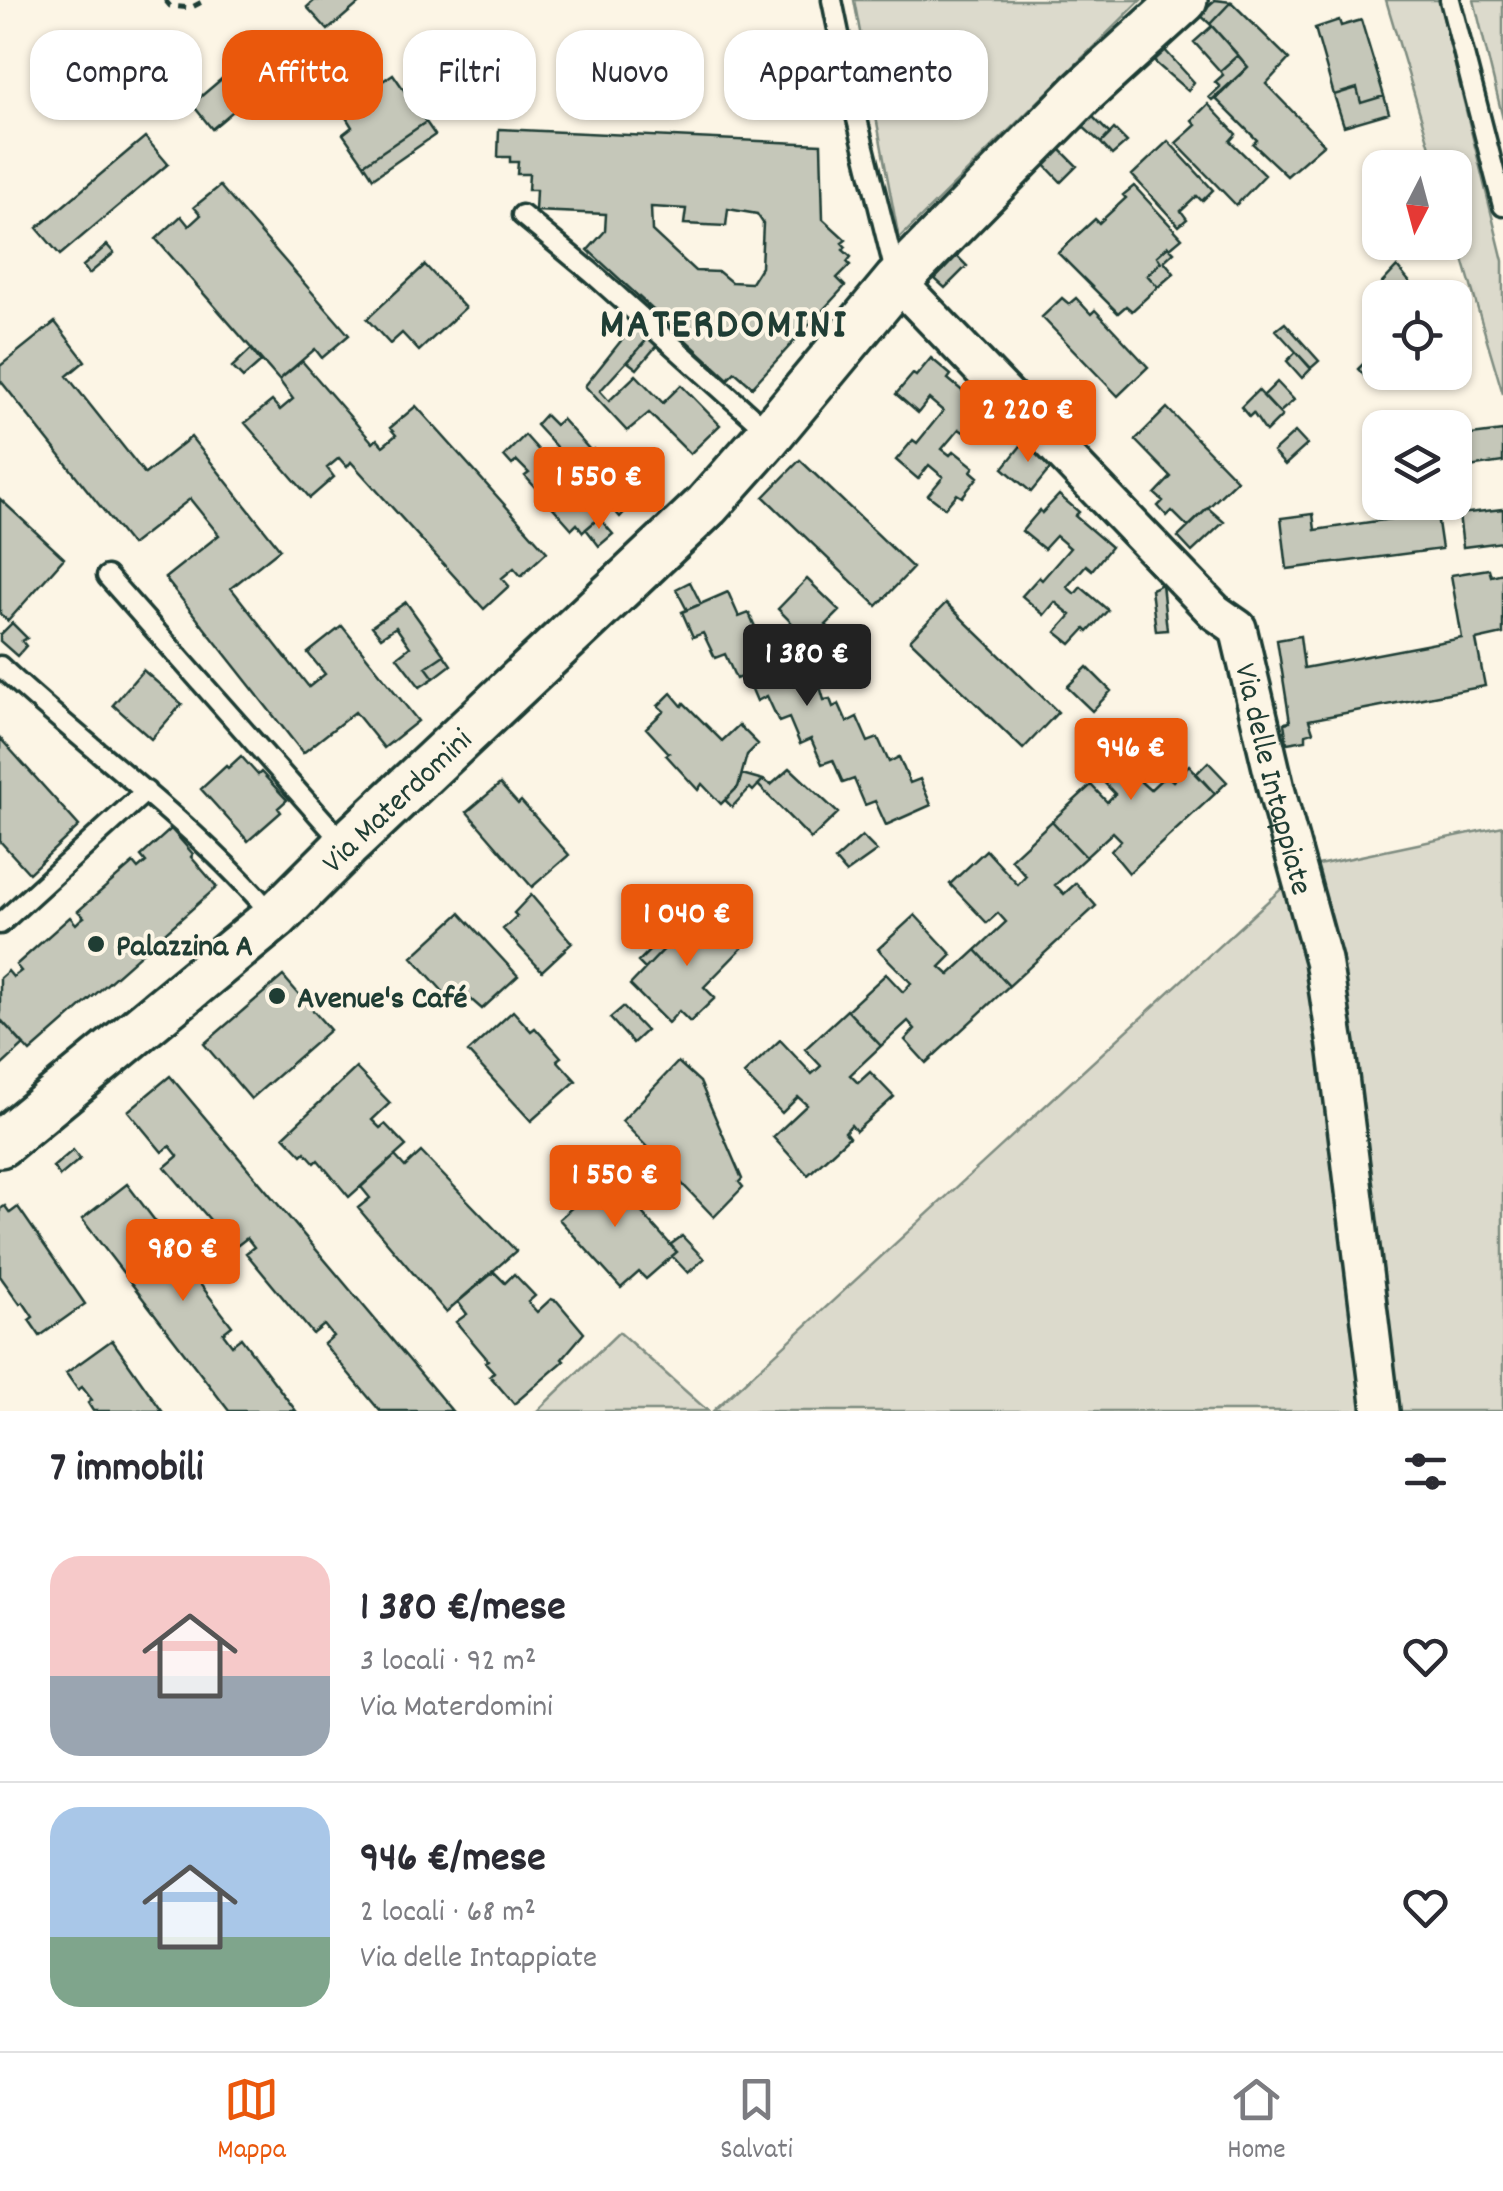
<!DOCTYPE html>
<html lang="it">
<meta charset="utf-8">
<style>
body{margin:0;font-family:Dekko,sans-serif;background:#f2f2f3;color:#2b2b33;height:100vh;display:flex;flex-direction:column;font-size:38px;white-space:nowrap}
*{box-sizing:border-box;margin:0}
p{font-size:32px;color:#7c7c81}
.icon{flex:none;width:55px;height:55px;fill:none;stroke:currentColor;stroke-width:2;stroke-linecap:round;stroke-linejoin:round}
.map{position:relative;height:1411px;overflow:hidden}
.drawer{display:flex;flex-direction:column;background:#fff;flex:1}
.drawer>*{flex:none}
.guide{position:absolute;left:30px;top:30px;width:1000px;height:90px;display:flex;gap:20px}
.needle{width:65px;rotate:186deg}
.tools{position:absolute;left:1362px;top:150px;display:grid;gap:20px}
.tools a{display:grid;place-items:center;width:110px;height:110px;border-radius:20px;background:#fff;box-shadow:0 2px 8px #0004;font-size:50px}
.price{position:absolute;translate:-50% -85px;padding:0 22px;border-radius:10px;background:#ea580c;color:#fff;font-size:32px;line-height:65px;filter:drop-shadow(0 2px 5px #0008)}
.price::after{content:'';position:absolute;left:50%;top:60px;width:30px;height:22px;margin-left:-15px;background:inherit;clip-path:polygon(0 0,100% 0,50% 100%)}
.price.on{background:#222;color:#fff}
ul{padding:0;list-style:none}
li{display:flex;align-items:center;gap:30px;height:250px;padding:0 50px}
li+li{border-top:2px solid #e1e1e2}
li span{display:grid;place-items:center;flex:none;width:280px;height:200px;border-radius:30px;color:#555}
li>.icon{margin-inline-start:auto}
span .icon{width:120px;height:120px;fill:#fffc;stroke-width:1}
li b{font-size:42px}
h2{display:flex;justify-content:space-between;align-items:center;height:120px;padding:0 50px;font-size:42px}
.chip{padding:0 35px;border-radius:30px;background:#fff;box-shadow:0 2px 8px #0004;font-size:35px;line-height:90px}
.chip.on{background:#ea580c;color:#fff}
.tab-bar{display:flex;justify-content:space-around;align-items:center;height:140px;border-top:2px solid #e1e1e2;background:#fff;font-size:28px;color:#7c7c81}
.tab-bar a{display:grid;justify-items:center;gap:5px}
.tab-bar .on{color:#ea580c}
.map>svg:first-child{display:block}
.green{fill:#dcdacc;stroke:#7e8c80;stroke-width:2.5}
.building{fill:#c5c7b9;stroke:#1f3d34;stroke-width:2.5;fill-rule:evenodd}
.lines{fill:none;stroke-linecap:round;stroke-linejoin:round}
.service-casing{stroke:#1f3d34;stroke-width:25}
.minor-casing{stroke:#1f3d34;stroke-width:42}
.tertiary-casing{stroke:#1f3d34;stroke-width:52}
.path{stroke:#1f3d34;stroke-width:5;stroke-dasharray:8 8;stroke-linecap:butt}
.service{stroke:#fcf5e5;stroke-width:18}
.minor{stroke:#fcf5e5;stroke-width:35}
.tertiary{stroke:#fcf5e5;stroke-width:45}
.poi-dot{fill:#1f3d34;stroke:#fcf5e5;stroke-width:4}
.labels{text-anchor:middle;stroke-width:8;stroke-linejoin:round;paint-order:stroke}
.street-label{font-size:32px;fill:#1f3d34;stroke:#fcf5e5}
.poi-label{font-size:32px;font-weight:bold;fill:#1f3d34;stroke:#fcf5e5;text-anchor:start}
.district-label{font-size:42px;font-weight:bold;letter-spacing:2.5px;fill:#1f3d34;stroke:#fcf5e5}
</style>
<div class="map">
<svg width="1503" height="1411" viewBox="0 0 1503 1411">
<rect width="100%" height="100%" fill="#fcf5e5"/>
<filter id="ink" filterUnits="userSpaceOnUse"><feTurbulence type="fractalNoise" baseFrequency=".01" numOctaves="2"/><feDisplacementMap in="SourceGraphic" scale="20" xChannelSelector="R" yChannelSelector="G"/><feConvolveMatrix kernelMatrix="1 2 1 2 8 2 1 2 1" color-interpolation-filters="sRGB"/></filter>
<g filter="url(#ink)">
<path class="green" d="M854,0H1141L899,239Z
M1386,0H1439L1503,261V394L1455,232V168L1436,167Z
M1474,0H1503V119Z
M1503,826V1411H713L1304,868Z
M619,1332L708,1411H537Z"/>
<path class="building" d="M315,0H363L328,30L307,7Z
M1215,0L1231,2L1210,24L1199,14Z
M1231,2L1289,59L1266,84L1324,144L1287,176L1253,144L1257,140L1216,99L1248,67L1210,24Z
M1339,20L1341,26L1361,20L1384,96L1361,103L1357,88L1334,95L1315,28Z
M1212,26L1238,55L1220,71L1194,42Z
M264,43L285,67L212,129L192,104Z
M1163,48L1194,82L1188,91L1151,59Z
M1238,55L1248,67L1212,100L1209,97L1220,87L1215,82L1223,75L1220,71Z
M393,74L426,122L364,164L343,134L352,127L344,114L364,100L369,107L379,101L371,89Z
M1357,88L1361,103L1384,96L1389,113L1344,126L1334,95Z
M1208,104L1236,134L1230,141L1265,175L1236,205L1176,143L1196,125L1192,120Z
M1092,116L1110,134L1101,143L1082,126Z
M426,122L435,135L373,178L364,164Z
M499,129L821,144L823,219L846,240L842,243L846,247L843,250L851,257L847,262L850,265L837,278L845,286L752,387L735,372L728,379L588,250L605,231L606,214L535,211L536,190H528L529,174H517L518,162H510V157H498ZM651,207L686,209L684,224L726,226L728,209L757,214L763,223L761,267L751,283L731,282L719,272L695,271L652,231Z
M1114,129L1127,142L1112,155L1101,143Z
M145,137L168,164L60,255L37,228Z
M1168,141L1213,190L1202,201L1197,196L1181,211L1187,219L1179,226L1132,175Z
M1059,148L1077,166L1061,182L1043,163Z
M220,186L349,335L322,358L315,349L279,380L156,239L181,216L189,226L201,215L194,207Z
M1134,186L1182,238L1170,248L1168,246L1157,256L1161,262L1147,275L1158,287L1132,311L1126,306L1118,313L1058,253L1095,219L1099,223L1126,198L1123,195Z
M107,245L114,253L89,274L83,266Z
M1168,246L1174,252L1164,261L1174,273L1158,287L1147,275L1161,262L1157,256Z
M957,256L967,266L945,288L935,279Z
M425,265L465,308L419,351L402,333L390,344L367,319Z
M1397,267L1423,298H1396L1382,283Z
M1062,298L1069,304L1076,298L1091,314L1095,310L1148,367L1118,396L1042,317Z
M55,322L85,361L67,376L145,474L191,437L280,549L231,588L309,687L325,674L308,653L342,626L418,721L384,748L355,712L303,753L165,578L219,535L190,499L131,545L0,380V366Z
M636,322L650,336L600,391L609,401L636,375L663,403L681,385L720,425L690,454L649,413L627,431L585,386Z
M1285,323L1319,361L1311,368L1276,330Z
M650,336L658,344L637,369L628,362Z
M1380,347V372H1384L1372,384L1358,369Z
M251,349L261,362L243,378L232,367Z
M1296,352L1311,369L1302,378L1287,361Z
M931,358L951,375L948,379L984,409L965,433L959,429L942,449L950,455L954,451L974,467L971,471L978,477L962,497L957,494L945,508L928,495L943,477L929,465L918,479L896,460L913,440L917,443L943,411L929,399L918,413L896,394L913,374L916,376Z
M302,361L373,443L377,439L383,446L396,435L390,428L416,406L547,552L521,576L514,568L502,578L509,586L484,609L351,462L347,467L339,458L327,468L334,477L310,498L245,423L272,401L280,410L293,399L279,380Z
M1277,382L1294,400L1279,413L1263,396Z
M1258,390L1282,416L1266,432L1253,413L1249,417L1241,407Z
M1167,408L1237,480L1188,527L1172,511L1167,516L1158,506L1163,501L1155,494L1171,477L1135,440Z
M545,415L555,425L562,419L591,451L594,449L624,480L604,499L536,425Z
M1503,431V462L1455,469V437Z
M1295,432L1307,445L1285,465L1273,452Z
M525,435L599,518L583,532L577,524L572,529L525,476L529,473L517,461L512,465L504,456Z
M1028,437L1053,465L1031,492L1003,468Z
M800,460L913,568L877,606L764,497Z
M624,480L633,490L631,505L620,517L604,499Z
M1059,495L1079,512L1075,516L1111,547L1092,570L1086,565L1067,587L1075,594L1081,587L1108,610L1088,632L1085,629L1071,644L1056,632L1071,615L1055,602L1044,615L1022,596L1039,577L1042,580L1070,548L1056,536L1044,549L1022,531L1040,510L1042,513Z
M0,499L64,558L8,621L0,614Z
M1396,502H1422L1423,517L1437,515L1442,549L1287,569L1281,518L1313,514L1315,530L1398,518Z
M1208,508L1224,522L1192,552L1178,537Z
M1503,509V542L1463,547L1459,514Z
M599,518L613,534L599,546L586,529Z
M1489,569L1491,576L1503,573V634L1476,640L1485,686L1309,720L1313,732L1306,734V740L1287,743L1284,723L1290,722L1277,640L1300,636L1304,668L1462,638L1451,575Z
M807,579L840,611L826,625L846,645L830,662L778,609Z
M690,582L701,604L687,610L676,589Z
M1162,584L1167,630L1156,631L1151,589Z
M728,592L739,617L749,613L760,638L771,633L782,658L791,654L803,682L817,676L824,700L830,699L833,707L839,704L847,722L857,717L868,742L878,738L889,762L899,757L910,783L920,779L931,805L886,825L875,801L865,805L854,779L843,783L833,760L822,764L811,739L800,744L789,718L779,722L767,696L757,701L746,675L736,679L725,654L715,658L703,633L693,637L682,612Z
M406,602L444,655L426,667L434,678L420,687L397,657L410,647L396,627L381,637L372,626Z
M946,603L1058,712L1023,749L910,640Z
M12,623L27,638L22,641L26,646L17,656L0,641V635Z
M444,655L451,665L434,678L426,667Z
M1087,667L1111,691L1092,711L1067,687Z
M143,670L182,704L151,739L113,705Z
M671,693L682,706L684,703L722,741L739,725L758,744L747,755L738,787L721,804L702,784L698,790L666,755L669,753L646,728L664,711L658,706Z
M1120,726L1158,766L1141,782L1150,790L1166,775L1173,781L1189,765L1215,794L1129,873L1111,851L1121,840L1113,832L1086,857L1052,821L1091,785L1107,802L1115,794L1083,760Z
M0,738L79,826L29,873L0,841Z
M241,756L258,775L261,772L287,800L278,808L281,812L248,841L201,789L226,766L228,768Z
M1208,762L1227,782L1215,794L1196,774Z
M790,768L838,813L811,839L758,785L763,780L771,785Z
M742,774L763,780L753,791L750,788L732,807L725,800L738,787Z
M500,784L518,804L521,801L569,855L532,887L467,812Z
M1052,821L1086,857L1055,885L1064,894L1076,883L1096,906L1009,986L976,950L1006,922L998,913L987,923L950,884L986,850L1018,885L1026,876L1011,859Z
M171,829L193,854L191,857L217,887L30,1052L0,1019V978L8,971L13,977L21,971L16,965L70,917L76,924L80,920L84,917L78,911L133,863L138,869L146,862L141,856Z
M862,836L877,851L846,873L835,860Z
M531,895L572,943L542,971L503,929L517,916L514,913Z
M705,906L718,919L715,922L742,948L704,987L715,998L690,1022L679,1011L668,1023L630,985Z
M460,913L518,976L482,1009L467,996L457,1007L412,957Z
M915,915L952,955L940,967L949,975L976,950L1009,986L926,1063L905,1040L915,1029L908,1021L881,1046L847,1010L886,974L903,992L911,983L878,949Z
M664,936L671,942L645,969L638,962Z
M283,976L330,1030L251,1099L204,1044Z
M623,1007L646,1031L633,1043L610,1018Z
M847,1010L881,1046L850,1075L858,1083L870,1072L894,1097L856,1131L851,1125L845,1132L849,1137L808,1175L773,1137L807,1105L798,1097L782,1113L744,1074L780,1040L812,1074L821,1066L805,1049Z
M513,1011L531,1031L535,1028L561,1057L557,1060L576,1081L531,1121L468,1052Z
M3,1022L24,1045L0,1067V1024Z
M678,1062L700,1082L742,1179L739,1182L743,1187L714,1217L622,1121Z
M356,1068L390,1103L372,1120L380,1128L385,1124L406,1146L349,1197L318,1160L315,1163L305,1152L302,1155L284,1136Z
M170,1076L452,1411H380L324,1344L333,1336L324,1325L313,1334L246,1253L254,1247L247,1238L234,1248L165,1167L178,1156L170,1146L162,1152L128,1111Z
M73,1150L80,1159L60,1176L53,1167Z
M421,1152L516,1251L446,1312L358,1208L370,1198L361,1187L395,1156L405,1167Z
M601,1167L677,1252L646,1279L639,1272L621,1288L559,1219L577,1203L570,1194Z
M127,1184L162,1230L153,1237L161,1248L173,1239L205,1280L200,1284L232,1326L223,1333L232,1345L241,1338L296,1411H229L82,1219Z
M5,1206L10,1213L18,1207L85,1304L40,1336L29,1320L33,1317L23,1302L20,1304L0,1276V1209Z
M682,1236L704,1259L688,1273L672,1256L677,1252L670,1245Z
M494,1272L505,1283L514,1274L535,1296L528,1302L537,1312L551,1299L557,1301L584,1333L562,1359L564,1361L514,1404L490,1376L494,1372L485,1362L488,1360L456,1322L467,1314L458,1302Z
M112,1340L162,1411H93L88,1403L92,1400L82,1387L78,1390L66,1373Z"/>
<g class="lines">
<g class="service-casing">
<path id="service" d="M832,0L855,111L896,276
M1450,0L1503,206
M522,215L592,273L770,433
M107,576L345,845
M0,666C90,751 194,822 274,917
M0,924L146,791"/>
</g>
<g class="minor-casing">
<g id="minor">
<path id="s1" d="M897,281L1215,612L1238,628L1276,789L1323,960L1337,1052L1381,1411"/>
</g>
</g>
<g class="tertiary-casing">
<g id="tertiary">
<path id="s2" d="M0,1144L275,917L346,846L707,505L764,441L897,281L1081,94L1184,0"/>
</g>
</g>
<path class="path" d="M165,0L170,6L190,8L206,0"/>
<use href="#service" class="service"/>
<use href="#minor" class="minor"/>
<use href="#tertiary" class="tertiary"/>
</g>
</g>
<g class="poi-dot">
<circle cx="96" cy="944" r="10"/>
<circle cx="277" cy="996" r="10"/>
</g>
<g class="labels">
<g class="street-label">
<text dy="11" stroke="none"><textPath href="#s1" startOffset="642">Via delle Intappiate</textPath></text>
<text dy="11" stroke="none"><textPath href="#s2" startOffset="525">Via Materdomini</textPath></text>
</g>
<g class="poi-label">
<text x="116" y="955">Palazzina A</text>
<text x="297" y="1007">Avenue's Café</text>
</g>
<g class="district-label">
<text x="724" y="336">MATERDOMINI</text>
</g>
</g>
</svg>
<div class="tools">
<a><svg class="needle" viewBox="-14 -14 28 28"><path d="M0-13l5 13h-10z" fill="#e53935"/><path d="M0 13l5-13h-10z" fill="#7c7c81"/></svg></a>
<a><svg class="icon" aria-label="locate" viewBox="0 0 24 24"><circle cx="12" cy="12" r="6"/><path d="M12 2v4M12 18v4M2 12h4M18 12h4"/></svg></a>
<a><svg class="icon" aria-label="layers" viewBox="0 0 24 24"><path d="M12 4l9 5-9 5-9-5zM3 14l9 5 9-5"/></svg></a>
</div>
<b class="price" style="left:1028px;top:465px">2 220 €</b>
<b class="price" style="left:599px;top:532px">1 550 €</b>
<b class="price on" style="left:807px;top:709px">1 380 €</b>
<b class="price" style="left:1131px;top:803px">946 €</b>
<b class="price" style="left:687px;top:969px">1 040 €</b>
<b class="price" style="left:615px;top:1230px">1 550 €</b>
<b class="price" style="left:183px;top:1304px">980 €</b>
<div class="guide">
<a class="chip">Compra</a>
<a class="chip on">Affitta</a>
<a class="chip">Filtri</a>
<a class="chip">Nuovo</a>
<a class="chip">Appartamento</a>
</div>
</div>
<section class="drawer">
<h2>7 immobili<svg class="icon" aria-label="filters" viewBox="0 0 24 24"><path d="M4 7h16M4 17h16"/><circle cx="9" cy="7" r="2"/><circle cx="15" cy="17" r="2"/></svg></h2>
<ul>
<li><span style="background:linear-gradient(#f6c9c9 60%,#9aa5b1 0)"><svg class="icon" aria-label="home" viewBox="0 0 24 24"><path d="M3 11l9-7 9 7M6 9v11h12V9"/></svg></span><div><b>1 380 €/mese</b><p>3 locali · 92 m²</p><p>Via Materdomini</p></div><svg class="icon" aria-label="heart" viewBox="0 0 24 24"><path d="M12 20l-8-8c-3-5 5-10 8-4 3-6 11-1 8 4z"/></svg></li>
<li><span style="background:linear-gradient(#a9c7e8 65%,#7fa58c 0)"><svg class="icon" aria-label="home" viewBox="0 0 24 24"><path d="M3 11l9-7 9 7M6 9v11h12V9"/></svg></span><div><b>946 €/mese</b><p>2 locali · 68 m²</p><p>Via delle Intappiate</p></div><svg class="icon" aria-label="heart" viewBox="0 0 24 24"><path d="M12 20l-8-8c-3-5 5-10 8-4 3-6 11-1 8 4z"/></svg></li>
</ul>
</section>
<nav class="tab-bar">
<a class="on"><svg class="icon" aria-label="map" viewBox="0 0 24 24"><path d="M3 6l6-2 6 2 6-2v14l-6 2-6-2-6 2zM9 4v14M15 6v14"/></svg>Mappa</a>
<a><svg class="icon" aria-label="saved" viewBox="0 0 24 24"><path d="M7 4h10v16l-5-4-5 4z"/></svg>Salvati</a>
<a><svg class="icon" aria-label="home" viewBox="0 0 24 24"><path d="M3 11l9-7 9 7M6 9v11h12V9"/></svg>Home</a>
</nav>
